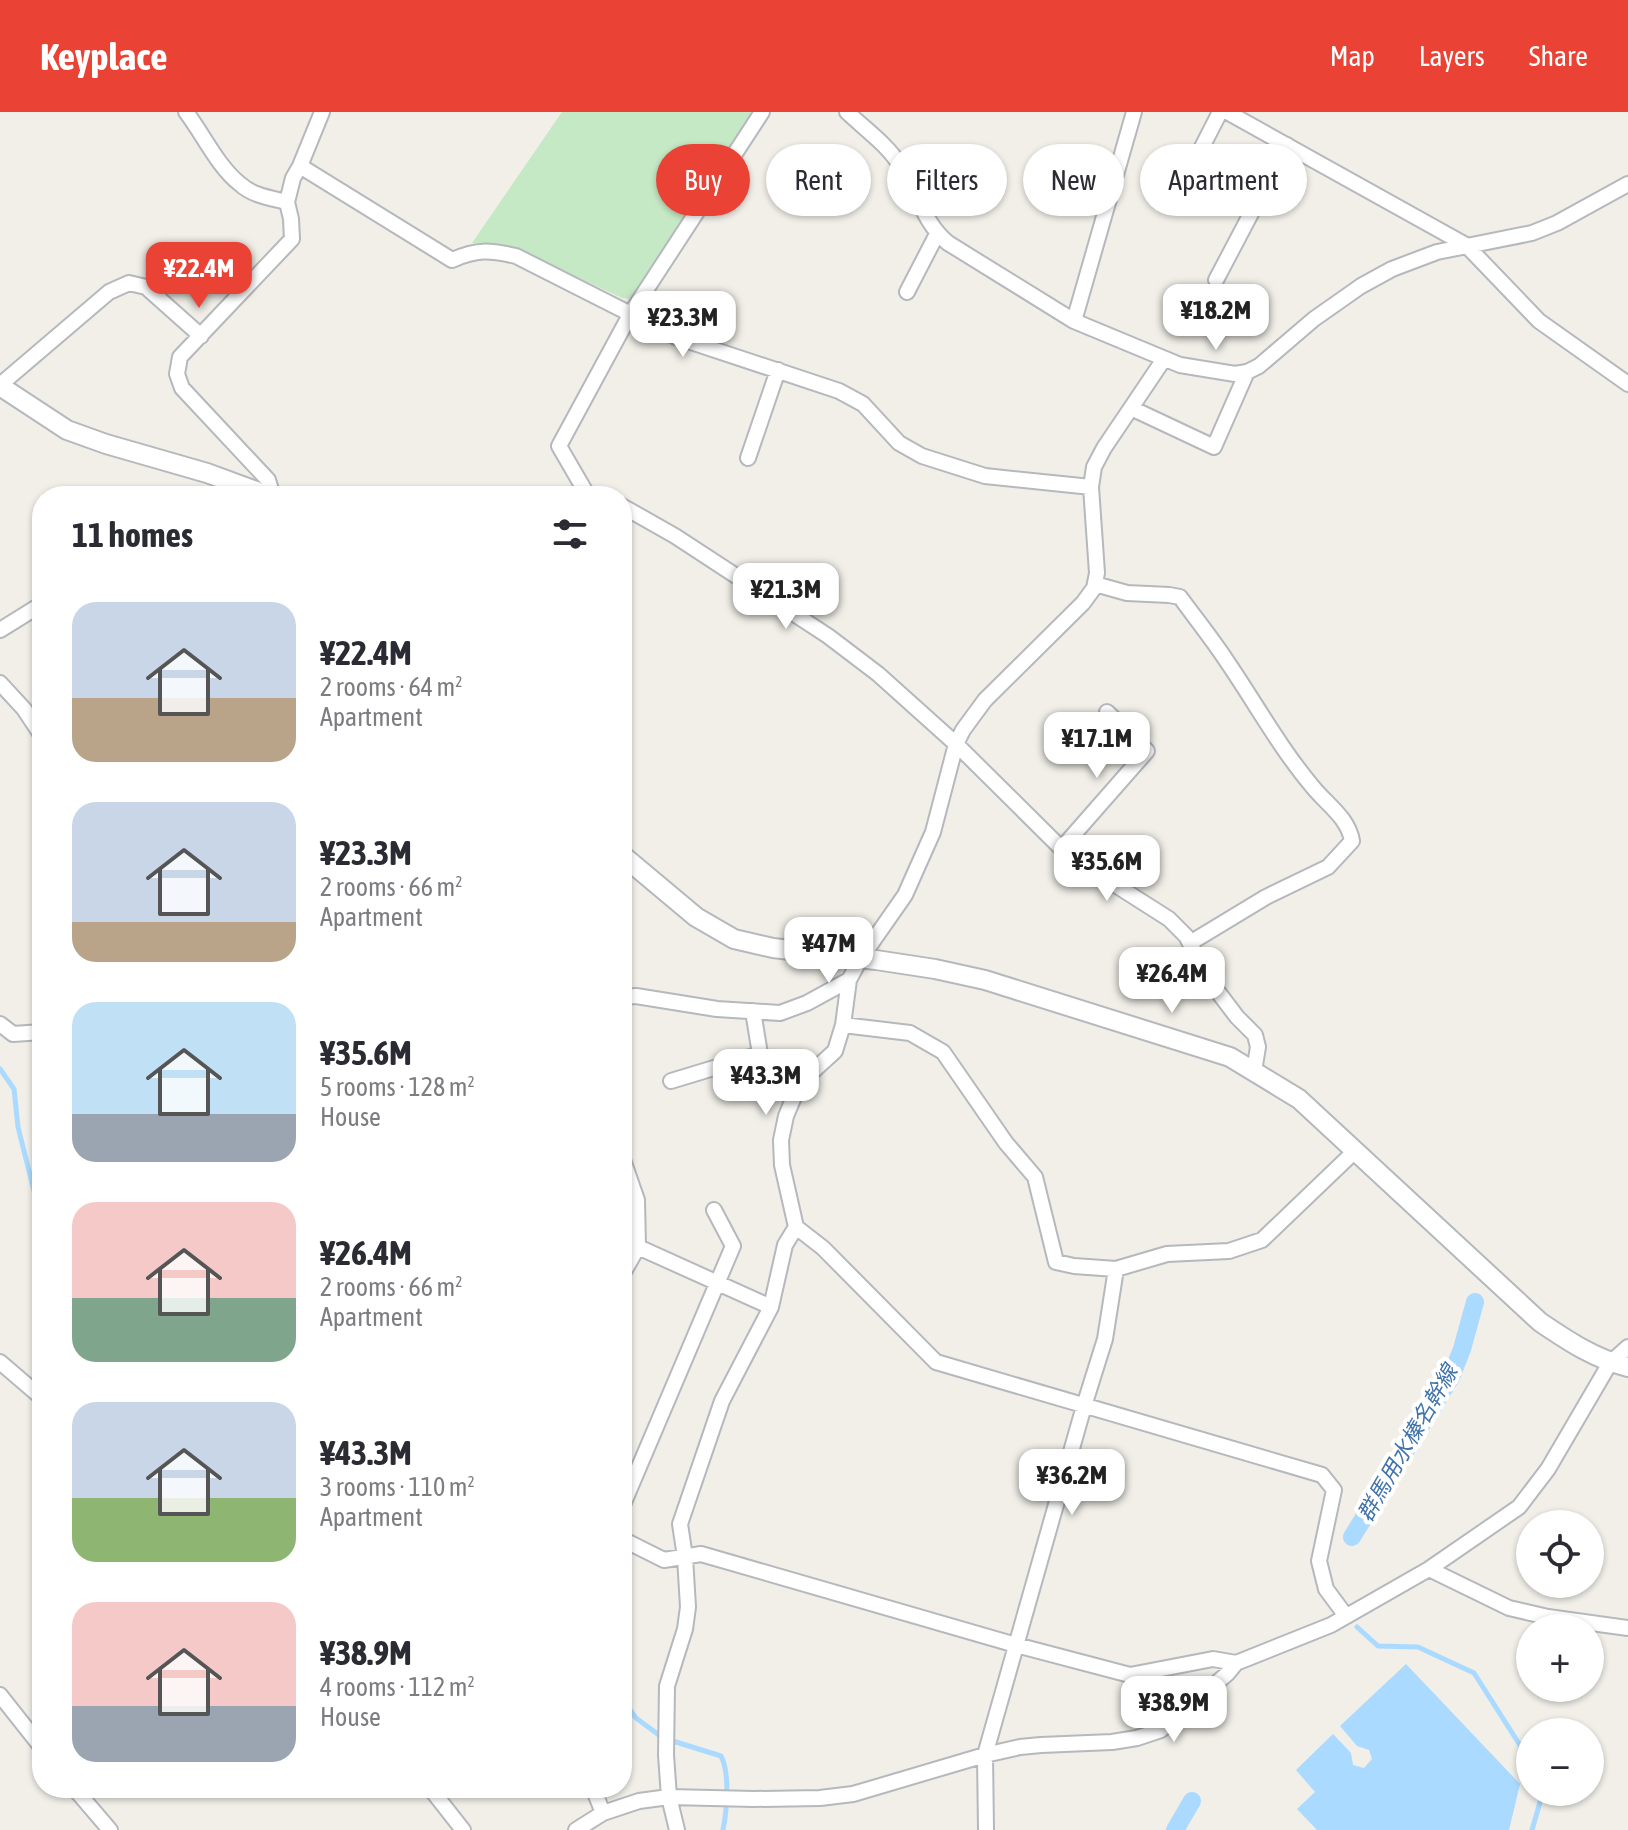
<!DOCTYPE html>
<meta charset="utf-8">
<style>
body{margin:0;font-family:"Asap Condensed","Noto Sans JP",sans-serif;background:#f7f7f7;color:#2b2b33;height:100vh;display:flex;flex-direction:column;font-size:30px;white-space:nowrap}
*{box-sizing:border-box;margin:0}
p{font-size:26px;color:#7c7c81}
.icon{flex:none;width:44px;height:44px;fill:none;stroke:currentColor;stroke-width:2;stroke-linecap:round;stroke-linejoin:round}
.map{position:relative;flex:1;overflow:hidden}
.panel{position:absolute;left:32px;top:374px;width:600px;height:1312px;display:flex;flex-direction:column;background:#fff;border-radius:32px;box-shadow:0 2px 6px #0004}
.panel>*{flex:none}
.banner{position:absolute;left:656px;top:32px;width:760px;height:72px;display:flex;gap:16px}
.controls{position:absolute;left:1516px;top:1398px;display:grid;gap:16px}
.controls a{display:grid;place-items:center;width:88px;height:88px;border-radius:50%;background:#fff;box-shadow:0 2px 6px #0004;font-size:40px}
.price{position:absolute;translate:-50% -68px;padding:0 18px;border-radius:16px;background:#fff;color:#222;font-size:26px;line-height:52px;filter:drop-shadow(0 2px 4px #0008)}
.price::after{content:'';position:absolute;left:50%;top:48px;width:24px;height:18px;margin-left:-12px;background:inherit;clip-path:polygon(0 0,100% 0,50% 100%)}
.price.selected{background:#ea4335;color:#fff}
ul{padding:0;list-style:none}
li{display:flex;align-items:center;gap:24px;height:200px;padding:0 40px}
li span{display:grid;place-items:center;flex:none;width:224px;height:160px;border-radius:24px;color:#555}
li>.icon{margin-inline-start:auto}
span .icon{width:96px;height:96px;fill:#fffc;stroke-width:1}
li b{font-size:34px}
h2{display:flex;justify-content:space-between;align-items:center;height:96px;padding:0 40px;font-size:34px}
.tag{padding:0 28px;border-radius:36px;background:#fff;box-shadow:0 2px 6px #0004;font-size:28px;line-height:72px}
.tag.selected{background:#ea4335;color:#fff}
header{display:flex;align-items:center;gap:48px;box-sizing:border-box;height:112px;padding:0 40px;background:#ea4335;color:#fff}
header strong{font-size:38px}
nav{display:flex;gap:44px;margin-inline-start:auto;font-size:28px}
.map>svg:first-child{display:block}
.green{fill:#c5e8c5}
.water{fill:#aadaff}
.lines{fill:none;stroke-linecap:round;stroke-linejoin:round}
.stream{stroke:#aadaff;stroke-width:5}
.canal{stroke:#aadaff;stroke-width:18}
.minor-casing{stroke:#b5b8bc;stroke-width:18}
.tertiary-casing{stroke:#b5b8bc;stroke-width:22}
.minor{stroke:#fff;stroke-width:14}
.tertiary{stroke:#fff;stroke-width:18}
.labels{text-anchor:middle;stroke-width:8;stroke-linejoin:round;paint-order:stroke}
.water-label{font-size:22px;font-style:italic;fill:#4174aa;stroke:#fff}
</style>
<header>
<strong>Keyplace</strong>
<nav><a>Map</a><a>Layers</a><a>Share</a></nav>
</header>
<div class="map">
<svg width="1628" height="1718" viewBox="0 0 1628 1718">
<rect width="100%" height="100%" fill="#f1efe8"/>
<path class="green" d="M562,0H755L633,187L622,186L521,139L496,132L472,131Z"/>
<path class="water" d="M1406,1552L1520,1672L1509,1718H1317L1297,1697L1315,1680L1296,1658L1333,1622L1351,1641L1353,1653L1364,1656L1372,1647L1369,1638L1357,1634L1340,1614Z"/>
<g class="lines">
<path class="stream" d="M0,957L14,977L18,1015L40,1103L42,1106
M1357,1515L1378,1534L1418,1535L1474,1561L1530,1649
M622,1587L636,1606L663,1626L721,1644C730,1661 727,1698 723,1718
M1532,1718L1543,1680"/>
<path class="canal" d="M1352,1425L1451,1265L1462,1237L1475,1190
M1175,1718L1192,1689"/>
<g class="minor-casing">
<path id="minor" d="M186,0C203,22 218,55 240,72C253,84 271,86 287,90
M847,0C865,17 889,34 901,55C917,81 924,111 948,131L1074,209L1180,253L1235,262L1247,260L1259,254L1314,207L1361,174L1392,157L1437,140L1532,121L1557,111L1628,72
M1227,0L1466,133L1539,209L1628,272
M300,54L452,148C477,137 489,138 516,144L676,225L839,279L863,292L899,331L922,344L985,364L1091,375
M1178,82L1220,0
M1216,168L1287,33
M907,180L937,122
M1074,209L1134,0
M1164,247L1104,336L1094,355L1091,375L1097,461L1094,476L1083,491L985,588L963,618L956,632L933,720L905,783L861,846L849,868L843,913L835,939L812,960L796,980L786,1004L781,1028L782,1053L796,1115L823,1136L936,1250L1322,1363L1334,1378L1319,1449L1326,1477L1346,1504
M0,273L109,180L129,171L146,175L201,224
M1131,296L1214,335L1247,260
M748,346L778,258
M273,384L268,368L182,276L177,262L180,245L292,127L291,107L287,90L293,66L300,54L322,0
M588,384L559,334L631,201L762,0
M622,394L675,424L828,524L878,562L956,632L1067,742L1169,807L1186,824L1212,872L1237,905L1255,923L1258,935L1254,959
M1095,472L1127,481L1169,483L1180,485C1196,507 1213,528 1228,551C1256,592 1280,636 1312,674C1326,692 1348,705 1352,729L1328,755L1266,785L1190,831
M0,518L42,492
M0,571L24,597L42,624
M1061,737L1147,639L1107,600
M622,885L636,884L717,897L780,901L807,891L849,868
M0,912L13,922L42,920
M843,913L910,921L943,940L1006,1031L1035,1065L1056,1150L1074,1154L1116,1157L1167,1142L1229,1139L1262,1128L1355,1039
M671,969L760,942L753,899
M622,1045L637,1088L638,1135
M622,1163L638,1135L771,1195
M0,1250L42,1286
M622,1395L733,1134L714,1098
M622,1427L664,1448L701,1442L1016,1533L1130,1563L1213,1547L1236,1551
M1429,1457L1509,1496L1548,1505L1628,1516
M0,1583L42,1636
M74,1676L110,1718
M430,1676L463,1718
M593,1676L603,1701
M576,1718L603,1701L639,1689L669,1685L754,1687L820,1686L853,1682L985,1643L1020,1635L1041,1633L1112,1630L1137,1626L1161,1618L1227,1562L1236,1551L1331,1513L1429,1457L1519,1395L1548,1357L1610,1251L1628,1235
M677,1718L669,1685L666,1643L667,1574L685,1517L688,1495L685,1445L680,1412L722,1289L771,1195L785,1133L796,1115
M986,1718L985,1643L1084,1294L1105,1227L1116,1157"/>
</g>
<g class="tertiary-casing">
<path id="tertiary" d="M0,274L67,318L106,332L207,361L256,379L264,384
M622,743L696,805L734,827L773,836L876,848L935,857L985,868L1230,945L1299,987L1540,1210C1568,1229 1595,1247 1628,1255"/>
</g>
<use href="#minor" class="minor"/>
<use href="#tertiary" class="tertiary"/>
</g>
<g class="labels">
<g class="water-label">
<text transform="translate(1407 1331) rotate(-60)" y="8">群馬用水榛名幹線</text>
</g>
</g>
</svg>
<div class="controls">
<a><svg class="icon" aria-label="locate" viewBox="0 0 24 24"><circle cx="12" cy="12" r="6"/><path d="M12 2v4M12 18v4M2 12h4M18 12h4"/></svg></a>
<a>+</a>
<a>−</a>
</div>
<b class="price selected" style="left:199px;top:198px">¥22.4M</b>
<b class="price" style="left:1216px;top:240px">¥18.2M</b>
<b class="price" style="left:683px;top:247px">¥23.3M</b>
<b class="price" style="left:786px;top:519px">¥21.3M</b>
<b class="price" style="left:1097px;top:668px">¥17.1M</b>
<b class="price" style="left:1107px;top:791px">¥35.6M</b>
<b class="price" style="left:829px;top:873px">¥47M</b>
<b class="price" style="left:1172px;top:903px">¥26.4M</b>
<b class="price" style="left:766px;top:1005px">¥43.3M</b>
<b class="price" style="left:1072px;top:1405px">¥36.2M</b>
<b class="price" style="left:1174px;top:1632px">¥38.9M</b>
<div class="banner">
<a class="tag selected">Buy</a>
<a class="tag">Rent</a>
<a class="tag">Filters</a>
<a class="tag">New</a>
<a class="tag">Apartment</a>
</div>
<section class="panel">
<h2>11 homes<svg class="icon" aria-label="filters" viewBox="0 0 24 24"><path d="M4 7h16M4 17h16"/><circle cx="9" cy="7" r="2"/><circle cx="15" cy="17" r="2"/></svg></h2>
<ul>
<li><span style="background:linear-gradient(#c9d6e8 60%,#b9a48a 0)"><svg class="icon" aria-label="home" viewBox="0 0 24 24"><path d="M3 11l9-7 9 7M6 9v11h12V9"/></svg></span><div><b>¥22.4M</b><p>2 rooms · 64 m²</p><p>Apartment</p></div></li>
<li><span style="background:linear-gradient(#c9d6e8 75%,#b9a48a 0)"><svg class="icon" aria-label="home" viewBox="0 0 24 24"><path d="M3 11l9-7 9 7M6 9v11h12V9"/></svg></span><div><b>¥23.3M</b><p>2 rooms · 66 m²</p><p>Apartment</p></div></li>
<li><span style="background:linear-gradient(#bfe0f5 70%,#9aa5b1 0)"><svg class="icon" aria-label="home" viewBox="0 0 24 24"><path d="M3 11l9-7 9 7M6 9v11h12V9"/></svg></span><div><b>¥35.6M</b><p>5 rooms · 128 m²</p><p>House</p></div></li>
<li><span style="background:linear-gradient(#f6c9c9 60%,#7fa58c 0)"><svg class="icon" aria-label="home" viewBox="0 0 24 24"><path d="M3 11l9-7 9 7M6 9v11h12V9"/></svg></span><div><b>¥26.4M</b><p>2 rooms · 66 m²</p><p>Apartment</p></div></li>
<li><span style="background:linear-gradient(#c9d6e8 60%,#8fb573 0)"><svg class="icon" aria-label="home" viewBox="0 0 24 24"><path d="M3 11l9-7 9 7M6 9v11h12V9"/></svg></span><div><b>¥43.3M</b><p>3 rooms · 110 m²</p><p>Apartment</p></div></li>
<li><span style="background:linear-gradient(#f6c9c9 65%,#9aa5b1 0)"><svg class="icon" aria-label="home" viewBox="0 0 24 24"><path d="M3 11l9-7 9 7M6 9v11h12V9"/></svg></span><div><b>¥38.9M</b><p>4 rooms · 112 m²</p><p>House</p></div></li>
</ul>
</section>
</div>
